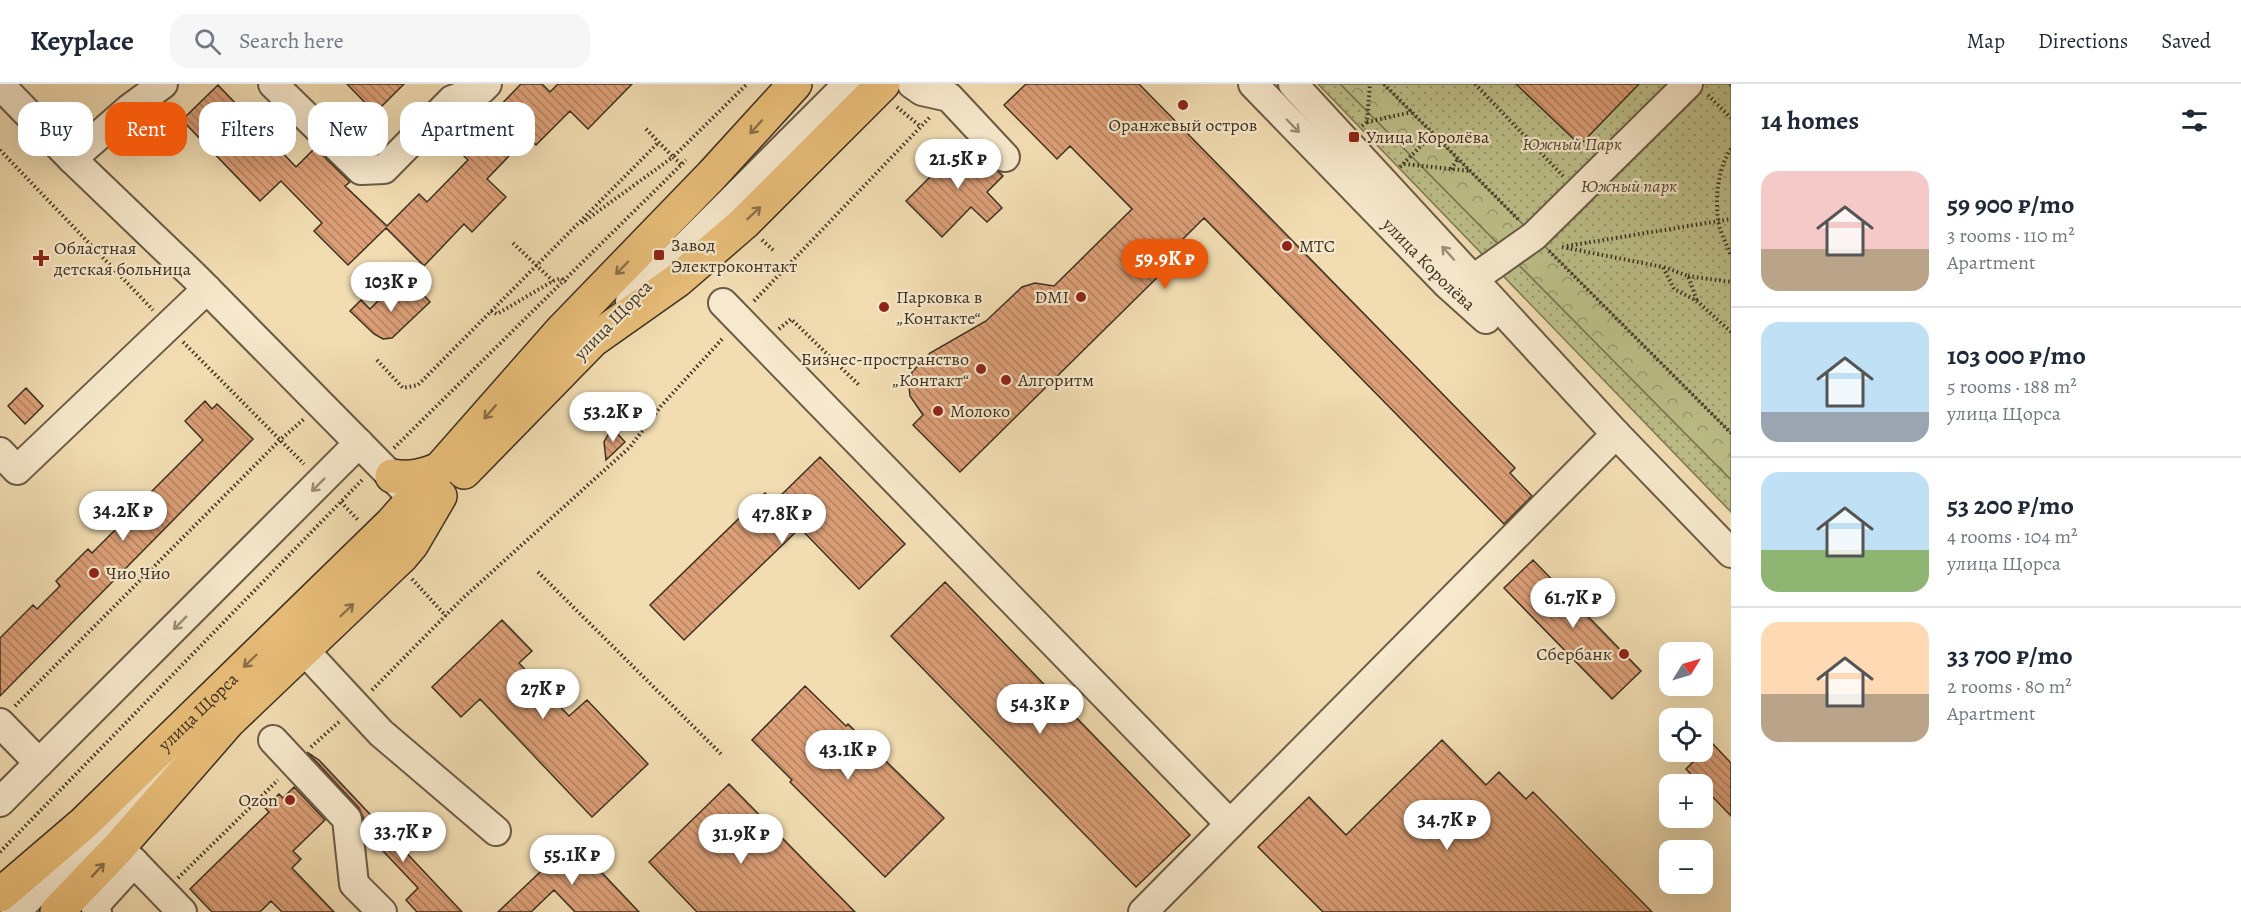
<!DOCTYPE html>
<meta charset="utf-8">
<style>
body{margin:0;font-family:Alegreya,serif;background:#f6f6f7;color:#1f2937;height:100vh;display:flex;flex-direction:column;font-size:22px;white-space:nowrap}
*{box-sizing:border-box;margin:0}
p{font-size:20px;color:#747a83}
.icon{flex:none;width:33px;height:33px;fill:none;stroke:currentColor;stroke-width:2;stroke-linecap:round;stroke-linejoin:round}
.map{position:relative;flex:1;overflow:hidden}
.panel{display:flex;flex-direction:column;background:#fff;width:510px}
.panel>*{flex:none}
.hud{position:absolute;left:18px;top:18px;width:570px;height:54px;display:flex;gap:12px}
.needle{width:39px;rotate:53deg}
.buttons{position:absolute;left:1659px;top:558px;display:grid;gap:12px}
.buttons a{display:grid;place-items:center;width:54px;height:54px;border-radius:12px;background:#fff;box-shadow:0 6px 24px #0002;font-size:30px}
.price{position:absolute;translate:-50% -51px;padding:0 14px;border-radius:21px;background:#fff;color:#222;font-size:20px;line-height:39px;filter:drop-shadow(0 2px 3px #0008)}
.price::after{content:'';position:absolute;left:50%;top:36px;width:18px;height:14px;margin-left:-9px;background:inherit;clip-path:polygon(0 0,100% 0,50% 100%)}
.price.current{background:#ea580c;color:#fff}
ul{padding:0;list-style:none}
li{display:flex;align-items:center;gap:18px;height:150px;padding:0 30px}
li+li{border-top:2px solid #e0e1e3}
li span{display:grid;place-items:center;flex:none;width:168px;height:120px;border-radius:18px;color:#555}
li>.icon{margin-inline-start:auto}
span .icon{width:72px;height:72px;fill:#fffc;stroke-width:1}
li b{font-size:26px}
h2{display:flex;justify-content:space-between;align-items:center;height:72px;padding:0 30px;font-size:26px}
.tag{padding:0 21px;border-radius:18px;background:#fff;box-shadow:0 6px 24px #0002;font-size:21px;line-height:54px}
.tag.current{background:#ea580c;color:#fff}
header{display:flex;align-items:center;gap:36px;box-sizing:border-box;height:84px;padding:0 30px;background:#fff;border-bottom:2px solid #e0e1e3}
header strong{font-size:28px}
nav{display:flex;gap:33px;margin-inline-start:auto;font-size:21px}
.search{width:420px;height:54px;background:#f6f6f7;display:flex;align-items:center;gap:15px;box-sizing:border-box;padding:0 21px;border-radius:18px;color:#747a83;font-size:22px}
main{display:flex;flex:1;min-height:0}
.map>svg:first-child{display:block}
.forest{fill:url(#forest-crowns);stroke:#7c7856;stroke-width:1.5}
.park{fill:url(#park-dots);stroke:#7c7856;stroke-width:1.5}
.building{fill:url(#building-back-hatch);stroke:#3c3021;stroke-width:1.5}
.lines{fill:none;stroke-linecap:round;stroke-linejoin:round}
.minor-casing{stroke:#6a5b45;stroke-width:32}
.major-casing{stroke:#3c3021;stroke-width:36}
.path{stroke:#3c3021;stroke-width:4;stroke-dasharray:1.5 3;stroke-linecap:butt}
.minor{stroke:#f7e9cd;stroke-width:28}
.major{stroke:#e9be79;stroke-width:33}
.oneway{stroke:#9a8c77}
.oneway2{stroke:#8a7049}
.poi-dot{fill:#8f2418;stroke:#f7e9cd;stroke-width:2}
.labels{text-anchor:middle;stroke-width:4.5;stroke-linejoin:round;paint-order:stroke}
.poi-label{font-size:18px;fill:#3c3021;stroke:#f7e9cd;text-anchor:start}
.park-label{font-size:18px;font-style:italic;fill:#564d36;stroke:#f7e9cd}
.street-label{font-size:18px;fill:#3c3021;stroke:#f7e9cd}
</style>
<header>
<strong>Keyplace</strong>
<div class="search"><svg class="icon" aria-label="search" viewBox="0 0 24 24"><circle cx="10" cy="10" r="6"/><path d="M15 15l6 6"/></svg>Search here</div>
<nav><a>Map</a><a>Directions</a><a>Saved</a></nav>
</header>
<main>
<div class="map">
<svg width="1731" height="828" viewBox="0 0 1731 828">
<defs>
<pattern id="forest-crowns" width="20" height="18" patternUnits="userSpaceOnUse" patternTransform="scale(1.5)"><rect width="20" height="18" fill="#bdc08a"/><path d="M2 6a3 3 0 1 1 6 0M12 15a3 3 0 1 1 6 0" fill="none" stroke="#9b9c70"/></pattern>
<pattern id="park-dots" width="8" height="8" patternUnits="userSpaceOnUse" patternTransform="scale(1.5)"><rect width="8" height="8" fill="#bdc08a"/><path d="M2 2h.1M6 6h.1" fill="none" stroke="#9b9c70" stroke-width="1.8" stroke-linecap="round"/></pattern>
<pattern id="building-back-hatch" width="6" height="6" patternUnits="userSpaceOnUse" patternTransform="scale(1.5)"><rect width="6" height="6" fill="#dc9f77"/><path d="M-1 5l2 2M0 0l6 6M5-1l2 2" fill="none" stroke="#b48261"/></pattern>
</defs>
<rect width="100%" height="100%" fill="#f2ddb2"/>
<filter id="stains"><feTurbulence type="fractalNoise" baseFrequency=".00333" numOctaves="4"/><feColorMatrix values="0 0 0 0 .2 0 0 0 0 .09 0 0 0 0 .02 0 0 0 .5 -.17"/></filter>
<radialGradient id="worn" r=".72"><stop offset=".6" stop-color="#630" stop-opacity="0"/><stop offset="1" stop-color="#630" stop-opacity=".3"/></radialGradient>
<path class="forest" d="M1340,0H1424L1731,297V396Z"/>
<path class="park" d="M1318,0H1340L1731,396V428Z
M1383,0H1731V349Z"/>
<path class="building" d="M347,0H404L375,29Z
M521,0H542L550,8L558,0H632L588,45L570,27L536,61L527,53L487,95L506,113L472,148L464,140L424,182L386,144L348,181L314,147L322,139L281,97L260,117L182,36L218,1L296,83L315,64L350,98L345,102L387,142L419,110L427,118L466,78L468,76L449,57L482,23L491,31Z
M1026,0H1139L1515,384L1510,389L1532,412L1504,440L1204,134L1174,164L1180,171L960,388L913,341L923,331L910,312L909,303L912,288L930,269L986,237L1022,203L1035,199L1054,202L1132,125L1070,62L1057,75L1004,21Z
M1516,0H1639L1580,61Z
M967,56L1003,92L987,108L1002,124L987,138L971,123L942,153L906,117Z
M420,207L430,218L392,254L383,255L374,250L350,227L361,216L370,225L383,212Z
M26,304L43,322L25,340L8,322Z
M205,317L212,325L217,320L253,355L0,612V554L33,521L37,525L60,502L56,497L88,465L92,469L115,446L110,441L142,409L146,413L203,356L185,337Z
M612,344L625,358L606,376L604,358Z
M820,373L905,460L859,505L800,444L684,556L650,521L765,409L774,418Z
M1533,476L1641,587L1612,615L1504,504Z
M945,498L1190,751L1136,803L891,552Z
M502,536L532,567L519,579L569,632L587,616L648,680L592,733L480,615L461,633L432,603Z
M805,602L846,642L848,640L944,734L885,793L790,698L792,696L752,656Z
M1442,656L1486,701L1499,688L1526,715L1533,708L1652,828H1323L1258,763L1309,713L1346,751Z
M1712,659L1731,679V732L1686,685Z
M307,668L319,676L462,828H417L406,816L418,804L365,748L363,733L359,724Z
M729,700L855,828H697L649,778Z
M294,703L325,736L293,767L301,775L292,784L334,828H282L271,817L260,828H212L190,805L269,728L265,724L279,710L283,714Z
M577,753L592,769L588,774L639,828H575L554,806L531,828H498Z"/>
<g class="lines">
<g class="minor-casing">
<g id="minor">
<path d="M273,0L361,86L384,85L452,16L482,5L487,0"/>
<path d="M912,0L922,7L949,13L1005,73"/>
<path id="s1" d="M1253,0L1447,200L1486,235"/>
<path d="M1293,0L1616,350L1731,469"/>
<path d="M0,1L72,75L196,194L408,409"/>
<path d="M72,75L129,25L163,0"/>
<path d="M1472,196L1534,152L1688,0"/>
<path d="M630,218L848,0"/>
<path d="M723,219L1230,740"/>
<path d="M0,368L17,386L207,205"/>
<path d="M304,566L381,649L496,747"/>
<path d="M0,639L39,679"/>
<path d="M273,656L347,735L354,800L382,828"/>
<path d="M0,718L359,359"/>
<path d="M119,763L182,828"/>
<path d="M15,828L122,724L184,673"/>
<path d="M97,828L95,821L134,778"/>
<path d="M1143,828L1616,350"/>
</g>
</g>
<g class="major-casing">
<g id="major">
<path d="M464,388L593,256L678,196L744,139L883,0"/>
<path d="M392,392C410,395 423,392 440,385"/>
<path id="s2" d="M0,811L84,739L392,439L562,246L712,91L795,0"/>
<path d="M57,828L119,763L229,637L401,473L412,460L440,412"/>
</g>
</g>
<path class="path" d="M1384,0L1519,136
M1475,0L1563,92
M1730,0L1731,1
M1708,11L1731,34
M897,23L921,43
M1367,38L1412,28
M1362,42L1367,38L1370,0
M646,45L673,73L747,0
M1731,65C1718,84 1715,112 1718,135C1719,147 1727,160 1731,172
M0,66L153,226
M1404,80L1470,87
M1400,83L1433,50
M1451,85L1458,75
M582,139L673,73L682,81
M762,156L773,166
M513,159L553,197
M1567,162L1731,135
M1562,163L1663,183L1674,205L1697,217L1731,248
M1549,167L1731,349
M1664,183L1688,192L1697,217
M1688,192L1731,198
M754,217L931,32
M491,227L497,230L553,197L561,194L566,198
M779,245L791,235L860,302
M183,258L304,380
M377,276L403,304L418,301L659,58
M394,364L686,76
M341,418L358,436
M538,488L721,670
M412,495L446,532
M372,606L462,515L630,363L661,322L724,253
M15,622L280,356L304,335
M311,663L339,638
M0,768L364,394
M178,794L278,696"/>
<use href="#minor" class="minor"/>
<use href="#major" class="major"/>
</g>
<defs><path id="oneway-shaft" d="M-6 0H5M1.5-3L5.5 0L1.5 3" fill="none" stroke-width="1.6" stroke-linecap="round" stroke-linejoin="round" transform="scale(1.5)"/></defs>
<g class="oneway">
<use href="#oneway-shaft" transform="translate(1293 42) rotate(46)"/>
<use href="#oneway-shaft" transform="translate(1448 169) rotate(-132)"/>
<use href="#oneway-shaft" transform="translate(318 401) rotate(135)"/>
<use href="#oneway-shaft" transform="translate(180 539) rotate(135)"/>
</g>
<g class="oneway2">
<use href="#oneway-shaft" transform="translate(756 43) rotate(132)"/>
<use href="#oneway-shaft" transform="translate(754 129) rotate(-43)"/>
<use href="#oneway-shaft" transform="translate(622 184) rotate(134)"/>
<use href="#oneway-shaft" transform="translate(490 328) rotate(131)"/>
<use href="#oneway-shaft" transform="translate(347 526) rotate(-44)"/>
<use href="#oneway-shaft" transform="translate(250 577) rotate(136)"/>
<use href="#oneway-shaft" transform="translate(98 786) rotate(-47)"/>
</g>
<g class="poi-dot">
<circle cx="1183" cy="21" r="6"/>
<rect x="1348" y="47" width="12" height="12" rx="3"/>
<circle cx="1287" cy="162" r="6"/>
<rect x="653" y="165" width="12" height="12" rx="3"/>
<path d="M38 165h6v6h6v6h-6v6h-6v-6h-6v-6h6z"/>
<circle cx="1081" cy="213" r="6"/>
<circle cx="884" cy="223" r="6"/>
<circle cx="981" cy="285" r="6"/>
<circle cx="1006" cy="296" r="6"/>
<circle cx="938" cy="327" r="6"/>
<circle cx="94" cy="489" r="6"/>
<circle cx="1624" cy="570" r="6"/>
<circle cx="290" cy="716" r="6"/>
</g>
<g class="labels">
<g class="poi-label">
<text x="1183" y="47" text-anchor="middle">Оранжевый остров</text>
<text x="1366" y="59">Улица Королёва</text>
<text x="671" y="167">Завод<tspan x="671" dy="21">Электроконтакт</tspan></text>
<text x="1299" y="168">МТС</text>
<text x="54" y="170">Областная<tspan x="54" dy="21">детская больница</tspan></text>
<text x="896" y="219">Парковка в<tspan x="896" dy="21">„Контакте“</tspan></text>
<text x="1069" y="219" text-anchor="end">DMI</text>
<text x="969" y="281" text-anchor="end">Бизнес-пространство<tspan x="969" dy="21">„Контакт“</tspan></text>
<text x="1018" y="302">Алгоритм</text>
<text x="950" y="333">Молоко</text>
<text x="106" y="495">Чио Чио</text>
<text x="1612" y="576" text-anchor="end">Сбербанк</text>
<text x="278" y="722" text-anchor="end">Ozon</text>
</g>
<g class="park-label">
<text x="1572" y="66">Южный Парк</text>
<text x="1629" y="108">Южный парк</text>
</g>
<g class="street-label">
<text dy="6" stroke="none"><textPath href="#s1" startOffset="252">улица Королёва</textPath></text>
<text transform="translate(613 236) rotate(-46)" y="6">улица Щорса</text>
<text dy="6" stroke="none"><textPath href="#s2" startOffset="270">улица Щорса</textPath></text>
</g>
</g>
<rect width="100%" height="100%" filter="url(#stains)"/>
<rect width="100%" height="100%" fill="url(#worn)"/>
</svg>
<div class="buttons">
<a><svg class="needle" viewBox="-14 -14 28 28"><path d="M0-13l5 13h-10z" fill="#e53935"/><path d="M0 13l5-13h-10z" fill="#747a83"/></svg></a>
<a><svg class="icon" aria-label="locate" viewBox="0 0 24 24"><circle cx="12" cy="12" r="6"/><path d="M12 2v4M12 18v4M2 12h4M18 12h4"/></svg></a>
<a>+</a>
<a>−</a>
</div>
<b class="price" style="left:958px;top:106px">21.5K ₽</b>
<b class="price current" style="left:1165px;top:206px">59.9K ₽</b>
<b class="price" style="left:391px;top:229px">103K ₽</b>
<b class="price" style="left:613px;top:359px">53.2K ₽</b>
<b class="price" style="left:123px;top:458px">34.2K ₽</b>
<b class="price" style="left:782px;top:461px">47.8K ₽</b>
<b class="price" style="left:1573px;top:545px">61.7K ₽</b>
<b class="price" style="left:543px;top:636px">27K ₽</b>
<b class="price" style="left:1040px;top:651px">54.3K ₽</b>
<b class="price" style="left:848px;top:697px">43.1K ₽</b>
<b class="price" style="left:1447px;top:767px">34.7K ₽</b>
<b class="price" style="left:403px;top:779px">33.7K ₽</b>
<b class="price" style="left:741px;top:781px">31.9K ₽</b>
<b class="price" style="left:572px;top:802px">55.1K ₽</b>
<div class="hud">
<a class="tag">Buy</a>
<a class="tag current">Rent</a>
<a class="tag">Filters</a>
<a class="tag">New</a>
<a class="tag">Apartment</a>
</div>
</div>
<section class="panel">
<h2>14 homes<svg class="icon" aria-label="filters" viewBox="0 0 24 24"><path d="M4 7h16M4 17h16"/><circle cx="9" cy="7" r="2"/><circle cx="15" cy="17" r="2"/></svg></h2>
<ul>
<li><span style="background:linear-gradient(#f6c9c9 65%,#b9a48a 0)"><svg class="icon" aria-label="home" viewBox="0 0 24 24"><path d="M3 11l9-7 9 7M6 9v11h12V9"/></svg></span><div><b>59 900 ₽/mo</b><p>3 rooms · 110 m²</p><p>Apartment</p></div></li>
<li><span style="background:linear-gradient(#bfe0f5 75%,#9aa5b1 0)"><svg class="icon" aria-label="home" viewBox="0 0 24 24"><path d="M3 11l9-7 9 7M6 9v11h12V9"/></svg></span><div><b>103 000 ₽/mo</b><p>5 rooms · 188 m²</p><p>улица Щорса</p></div></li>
<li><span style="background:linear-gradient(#bfe0f5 65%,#8fb573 0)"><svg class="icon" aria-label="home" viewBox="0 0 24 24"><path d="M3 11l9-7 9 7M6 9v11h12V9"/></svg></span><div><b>53 200 ₽/mo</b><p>4 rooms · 104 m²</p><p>улица Щорса</p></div></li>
<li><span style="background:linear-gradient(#ffd9b3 60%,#b9a48a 0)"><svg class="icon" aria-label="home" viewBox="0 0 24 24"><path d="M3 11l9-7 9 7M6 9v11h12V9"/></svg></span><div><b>33 700 ₽/mo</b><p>2 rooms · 80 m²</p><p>Apartment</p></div></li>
</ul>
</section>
</main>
